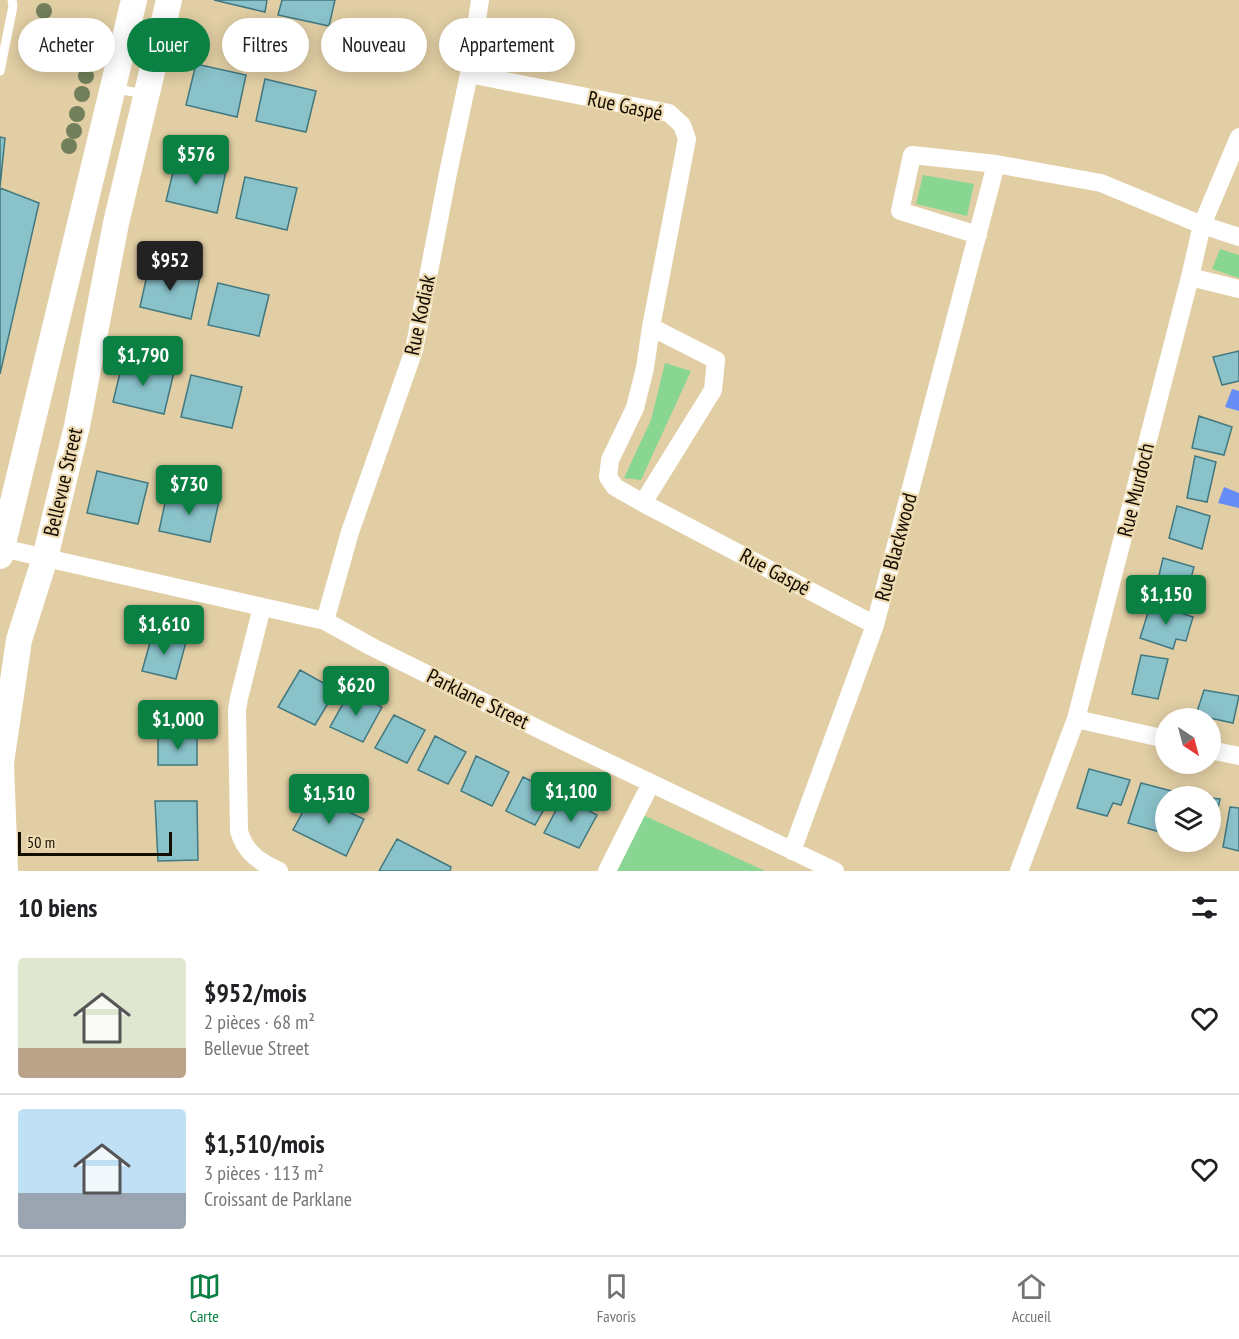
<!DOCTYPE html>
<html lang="fr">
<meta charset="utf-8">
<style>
body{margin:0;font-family:"PT Sans Narrow",sans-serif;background:#f2f2f2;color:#202124;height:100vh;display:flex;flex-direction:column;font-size:22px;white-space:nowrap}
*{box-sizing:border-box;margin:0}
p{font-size:20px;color:#757577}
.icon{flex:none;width:33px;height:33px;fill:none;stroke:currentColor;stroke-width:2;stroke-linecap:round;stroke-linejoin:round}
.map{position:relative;height:871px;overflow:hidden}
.details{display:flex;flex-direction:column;background:#fff;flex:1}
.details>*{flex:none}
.hud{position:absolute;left:18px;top:18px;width:600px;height:54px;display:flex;gap:12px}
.needle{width:39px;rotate:144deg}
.fabs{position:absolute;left:1155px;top:708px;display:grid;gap:12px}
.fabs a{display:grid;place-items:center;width:66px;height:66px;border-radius:50%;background:#fff;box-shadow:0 3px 15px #0003;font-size:30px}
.scale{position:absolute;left:18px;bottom:15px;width:154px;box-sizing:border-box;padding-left:6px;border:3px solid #120c01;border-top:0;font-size:16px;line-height:21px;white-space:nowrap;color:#120c01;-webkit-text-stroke:4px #eedbb1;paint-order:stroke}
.price{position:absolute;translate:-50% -51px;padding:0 14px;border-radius:6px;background:#0b8043;color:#fff;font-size:20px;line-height:39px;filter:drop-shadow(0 2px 3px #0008)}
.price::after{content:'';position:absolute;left:50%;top:36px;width:18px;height:14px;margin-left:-9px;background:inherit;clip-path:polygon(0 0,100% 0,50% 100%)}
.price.current{background:#222;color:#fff}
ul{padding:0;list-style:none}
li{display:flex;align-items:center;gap:18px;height:150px;padding:0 18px}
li+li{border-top:2px solid #e0e0e0}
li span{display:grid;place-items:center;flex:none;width:168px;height:120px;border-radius:6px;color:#555}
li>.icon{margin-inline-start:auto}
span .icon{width:72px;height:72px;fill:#fffc;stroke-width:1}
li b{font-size:26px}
h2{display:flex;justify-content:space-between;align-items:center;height:72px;padding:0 18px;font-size:26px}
.pill{padding:0 21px;border-radius:27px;background:#fff;box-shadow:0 3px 15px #0003;font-size:21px;line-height:54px}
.pill.current{background:#0b8043;color:#fff}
.tab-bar{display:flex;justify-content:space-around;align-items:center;height:84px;border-top:2px solid #e0e0e0;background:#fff;font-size:16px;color:#757577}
.tab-bar a{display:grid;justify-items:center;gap:3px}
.tab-bar .current{color:#0b8043}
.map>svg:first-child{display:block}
.green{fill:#88d691}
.water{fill:#668cf6}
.building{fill:#8ac2ca;stroke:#427880;stroke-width:1.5}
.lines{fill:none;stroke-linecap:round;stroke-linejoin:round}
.lane{stroke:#fff;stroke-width:9}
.street{stroke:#fff;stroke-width:18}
.secondary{stroke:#fff;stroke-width:26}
.tree{fill:#71805a}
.labels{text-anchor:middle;stroke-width:4.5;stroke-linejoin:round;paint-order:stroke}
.street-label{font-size:21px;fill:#120c01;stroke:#eedbb1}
</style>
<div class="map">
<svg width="1239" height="871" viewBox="0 0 1239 871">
<rect width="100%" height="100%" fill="#e1cea4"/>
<path class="green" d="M923,175L974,184L967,216L916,204Z
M1220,249L1239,255V278L1212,269Z
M665,363L691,371L641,480L624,478L651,420Z
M643,815L765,871H617Z"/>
<path class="water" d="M1232,389L1239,391V411L1225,407Z
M1224,487L1239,493V508L1218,503Z"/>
<path class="building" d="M214,0H267L265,12Z
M282,0H335L329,26L278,15Z
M196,64L246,75L237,117L186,105Z
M265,79L316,91L306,132L256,121Z
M0,137L5,138L0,187Z
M176,160L226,171L217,213L166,201Z
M245,177L297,188L287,230L236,218Z
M0,188L39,203L0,374Z
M149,266L200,277L191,319L140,307Z
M218,283L269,295L259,336L208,325Z
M1239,351V381L1222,385L1213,357Z
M123,360L174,372L164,414L113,402Z
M191,375L242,387L232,428L181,417Z
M1199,416L1232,427L1224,455L1192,448Z
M1195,456L1216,462L1207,502L1187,498Z
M97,471L148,483L138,524L87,513Z
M168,489L219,501L210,542L159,531Z
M1177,506L1210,516L1202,549L1169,538Z
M1163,558L1194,567L1185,602L1155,593Z
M1151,603L1193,617L1186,641L1176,639L1173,649L1140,638Z
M153,632L186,642L176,679L142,671Z
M1141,655L1168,659L1158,699L1132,694Z
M300,670L336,690L315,725L278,707Z
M1204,690L1239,696L1233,723L1196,715Z
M350,691L382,707L363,742L330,727Z
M394,715L425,730L407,763L375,748Z
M435,736L466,752L448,784L418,770Z
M158,737H197V765H158Z
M476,756L509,772L492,806L461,791Z
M1089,769L1130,780L1121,805L1113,803L1107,816L1077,808Z
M523,777L554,792L535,825L506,811Z
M1141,783L1183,794L1182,796H1166V810L1160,832L1128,823Z
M312,795L364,819L346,856L293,830Z
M563,797L597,815L579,848L544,833Z
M1210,798L1220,799L1212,837H1210Z
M155,801H197L198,860L158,861Z
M1230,807L1239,808V851L1223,847Z
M397,839L451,867L450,871H379Z"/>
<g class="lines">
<path class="lane" d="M0,71L13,6L12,0
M116,89L146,94"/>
<path class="street" d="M469,74L669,113L682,125L687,139L651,327L645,368L635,408L610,460L608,477L615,487L643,503L875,625
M978,235L900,211L912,155L996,164
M1190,277L1239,289
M643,503L713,390L716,360L651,327
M2,548L325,621L372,647L565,742L835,871
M262,607L239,698L237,710L239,831C245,853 260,862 279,871
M325,621L350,532L414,350L448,173L469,74L480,0
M1076,719L1166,739
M1210,750L1239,756
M792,851L875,625L996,164L1101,183L1202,225L1239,237
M607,871L651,783
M1019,871L1076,719L1190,277L1202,225L1239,137"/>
<path class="secondary" d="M0,556L134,0
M5,871L1,763L19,640L45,558L77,426L116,223L169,0"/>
</g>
<g class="tree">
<circle cx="44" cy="11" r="8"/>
<circle cx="50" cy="30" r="8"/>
<circle cx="55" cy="46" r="8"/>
<circle cx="91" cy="59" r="8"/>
<circle cx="60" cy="63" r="8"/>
<circle cx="86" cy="76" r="8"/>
<circle cx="82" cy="94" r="8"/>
<circle cx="77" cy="114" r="8"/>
<circle cx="74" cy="131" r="8"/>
<circle cx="69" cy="146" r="8"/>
</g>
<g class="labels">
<g class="street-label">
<text transform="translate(625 106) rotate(12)" y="7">Rue Gaspé</text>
<text transform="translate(420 315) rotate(-78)" y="7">Rue Kodiak</text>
<text transform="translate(63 482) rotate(-77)" y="7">Bellevue Street</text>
<text transform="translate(1136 490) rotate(-76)" y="7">Rue Murdoch</text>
<text transform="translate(896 547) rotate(-75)" y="7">Rue Blackwood</text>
<text transform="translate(775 572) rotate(28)" y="7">Rue Gaspé</text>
<text transform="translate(478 699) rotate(26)" y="7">Parklane Street</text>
</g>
</g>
</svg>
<div class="fabs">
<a><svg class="needle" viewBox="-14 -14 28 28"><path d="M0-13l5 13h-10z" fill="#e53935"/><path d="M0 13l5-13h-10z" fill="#757577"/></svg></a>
<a><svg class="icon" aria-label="layers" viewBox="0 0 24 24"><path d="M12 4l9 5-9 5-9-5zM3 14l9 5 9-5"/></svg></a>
</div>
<div class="scale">50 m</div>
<b class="price" style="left:196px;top:186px">$576</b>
<b class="price current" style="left:170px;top:292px">$952</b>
<b class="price" style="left:143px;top:387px">$1,790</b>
<b class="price" style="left:189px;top:516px">$730</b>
<b class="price" style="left:1166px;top:626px">$1,150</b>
<b class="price" style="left:164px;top:656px">$1,610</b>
<b class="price" style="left:356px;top:717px">$620</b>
<b class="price" style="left:178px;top:751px">$1,000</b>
<b class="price" style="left:571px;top:823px">$1,100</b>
<b class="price" style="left:329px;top:825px">$1,510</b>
<div class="hud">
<a class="pill">Acheter</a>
<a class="pill current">Louer</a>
<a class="pill">Filtres</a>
<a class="pill">Nouveau</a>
<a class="pill">Appartement</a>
</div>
</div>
<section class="details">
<h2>10 biens<svg class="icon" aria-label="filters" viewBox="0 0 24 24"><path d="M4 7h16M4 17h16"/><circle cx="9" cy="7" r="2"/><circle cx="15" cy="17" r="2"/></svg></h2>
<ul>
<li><span style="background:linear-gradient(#dfe7d0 75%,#b9a48a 0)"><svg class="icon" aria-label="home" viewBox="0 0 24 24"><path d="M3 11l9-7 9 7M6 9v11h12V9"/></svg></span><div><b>$952/mois</b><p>2 pièces · 68 m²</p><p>Bellevue Street</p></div><svg class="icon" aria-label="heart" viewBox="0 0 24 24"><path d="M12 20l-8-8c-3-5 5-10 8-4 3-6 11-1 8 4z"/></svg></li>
<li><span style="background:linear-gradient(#bfe0f5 70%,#9aa5b1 0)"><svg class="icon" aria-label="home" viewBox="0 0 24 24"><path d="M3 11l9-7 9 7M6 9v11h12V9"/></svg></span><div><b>$1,510/mois</b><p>3 pièces · 113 m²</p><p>Croissant de Parklane</p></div><svg class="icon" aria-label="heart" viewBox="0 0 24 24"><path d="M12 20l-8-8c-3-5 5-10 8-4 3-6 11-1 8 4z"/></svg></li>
</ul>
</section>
<nav class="tab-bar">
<a class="current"><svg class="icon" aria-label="map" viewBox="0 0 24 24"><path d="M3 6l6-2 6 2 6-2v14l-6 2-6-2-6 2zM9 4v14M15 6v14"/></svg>Carte</a>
<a><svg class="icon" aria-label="saved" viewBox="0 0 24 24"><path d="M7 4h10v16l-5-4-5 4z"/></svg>Favoris</a>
<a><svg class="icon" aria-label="home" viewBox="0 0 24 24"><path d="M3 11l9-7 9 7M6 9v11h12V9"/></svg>Accueil</a>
</nav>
